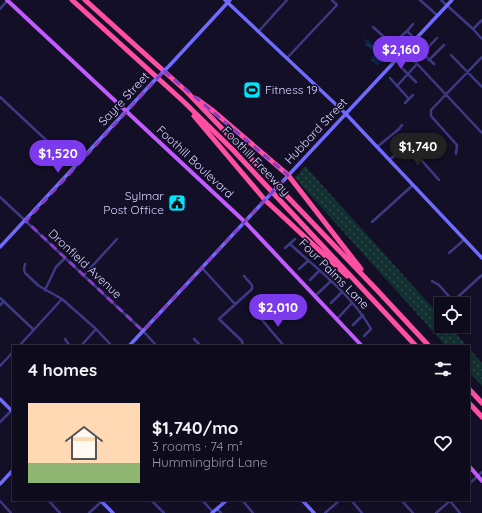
<!DOCTYPE html>
<meta charset="utf-8">
<style>
body{margin:0;font-family:Quicksand,sans-serif;background:#1c1929;color:#f1f3f6;height:100vh;display:flex;flex-direction:column;font-size:15px;white-space:nowrap}
*{box-sizing:border-box;margin:0}
p{font-size:13px;color:#9b9ba3}
.icon{flex:none;width:22px;height:22px;fill:none;stroke:currentColor;stroke-width:2;stroke-linecap:round;stroke-linejoin:round}
.map{position:relative;flex:1;overflow:hidden}
.side{position:absolute;left:12px;top:345px;width:458px;height:156px;display:flex;flex-direction:column;background:#0e0b1c;border-radius:0px;box-shadow:0 2px 6px #0003,0 0 0 1px #2e2b3b}
.side>*{flex:none}
.controls{position:absolute;left:434px;top:297px;display:grid;gap:8px}
.controls a{display:grid;place-items:center;width:36px;height:36px;border-radius:0px;background:#0e0b1c;box-shadow:0 2px 6px #0003,0 0 0 1px #2e2b3b;font-size:20px}
.price{position:absolute;translate:-50% -34px;padding:0 9px;border-radius:14px;background:#7c3aed;color:#fff;font-size:13px;line-height:26px;filter:drop-shadow(0 1px 2px #0008)}
.price::after{content:'';position:absolute;left:50%;top:24px;width:12px;height:9px;margin-left:-6px;background:inherit;clip-path:polygon(0 0,100% 0,50% 100%)}
.price.on{background:#222;color:#fff}
ul{padding:0;list-style:none}
li{display:flex;align-items:center;gap:12px;height:100px;padding:0 16px}
li+li{border-top:1px solid #2e2b3b}
li span{display:grid;place-items:center;flex:none;width:112px;height:80px;border-radius:0px;color:#555}
li>.icon{margin-inline-start:auto}
span .icon{width:48px;height:48px;fill:#fffc;stroke-width:1}
li b{font-size:17px}
h2{display:flex;justify-content:space-between;align-items:center;height:48px;padding:0 16px;font-size:17px}
.map>svg:first-child{display:block}
.grass{fill:url(#grass-dots)}
.water{fill:url(#water-ripples)}
.lines{fill:none;stroke-linecap:round;stroke-linejoin:round}
.stream{stroke:#0c2248;stroke-width:1}
.street{stroke:#3d3a85;stroke-width:2.5}
.secondary{stroke:#6f6bff;stroke-width:3.5}
.primary{stroke:#c25bff;stroke-width:4}
.highway{stroke:#ff4fa3;stroke-width:5}
.secondary-bridge{stroke:#6f6bff;stroke-width:3.5}
.marked{fill:none;stroke:#843dc5;stroke-width:3;stroke-dasharray:8 5;stroke-linejoin:round}
.labels{text-anchor:middle;stroke-width:3.5;stroke-linejoin:round;paint-order:stroke}
.poi-label{font-size:12px;fill:#d9d4ff;stroke:#130f26;text-anchor:start}
.street-label{font-size:12px;fill:#d9d4ff;stroke:#130f26}
</style>
<div class="map">
<svg width="482" height="513" viewBox="0 0 482 513">
<defs>
<pattern id="grass-dots" width="8" height="8" patternUnits="userSpaceOnUse"><rect width="8" height="8" fill="#12302f"/><path d="M2 2h.1M6 6h.1" fill="none" stroke="#344d4e" stroke-width="1.8" stroke-linecap="round"/></pattern>
<pattern id="water-ripples" width="26" height="14" patternUnits="userSpaceOnUse"><rect width="26" height="14" fill="#0c2248"/><path d="M2 4q2-2 4 0t4 0M15 11q2-2 4 0t4 0" fill="none" stroke="#2f4163"/></pattern>
</defs>
<rect width="100%" height="100%" fill="#130f26"/>
<path class="grass" d="M305,166L441,317V326H449L467,346H446L295,178Z
M469,348L482,363V386L469,372Z"/>
<path class="water" d="M365,40H368L385,56L384,60L378,66L371,60L374,55V52L365,44Z"/>
<g class="lines">
<path class="stream" d="M365,36V31"/>
<path class="street" d="M420,0L438,16
M441,0L473,29L482,39
M0,9L8,0
M373,27L402,53
M473,29L482,20
M407,31L413,24
M258,32L287,0
M399,38L407,31L415,39
M405,51L482,133
M422,53L434,64
M451,55L482,87
M287,58L337,5L332,0
M429,60L444,45
M414,62L437,38
M400,66L416,82
M390,78L409,99
M397,86L416,65
M0,97L75,167
M405,103L413,95
M408,145L439,180
M377,147L399,129L402,125
M456,154L457,145L431,116V110L482,57
M389,160L421,134
M0,197L143,331L157,346
M372,222L413,185
M290,244C318,270 352,295 371,329L364,336
M285,248L295,239
M449,253L465,239
M25,264L24,269L25,273L39,286L62,299L96,329L112,346
M202,268L235,304
M299,269L308,261
M84,275L117,239
M310,280L319,271
M432,281L439,285L453,301
M45,290L56,267L65,258
M315,296L331,281
M0,298L34,330
M331,303L342,292
M450,304L482,275
M0,305L4,301
M337,319L352,303
M262,320L284,346
M353,325L363,315
M65,339L70,346
M194,339L201,346
M19,346L62,299
M81,346L96,329
M243,346L242,341L219,319L252,289V285L244,276
M0,366L13,352
M0,422L13,409
M469,484L482,472
M48,500L60,513
M151,500L164,513
M202,500L213,512
M242,500L253,513
M351,500L362,513
M401,500L413,513
M0,501L11,513
M450,501L460,513
M217,509L221,513
M89,513L102,501
M325,513L340,500
M436,513L451,500"/>
<path class="secondary" d="M225,0L346,114L482,258
M170,65L230,0
M284,180L452,0
M0,247L153,82
M129,346L265,200
M0,399L13,412
M0,484L13,470
M100,500L113,513
M302,500L314,513
M212,513L227,500"/>
<path class="primary" d="M7,0L245,222L362,346
M469,466L482,481"/>
<path class="highway" d="M72,0L184,102L233,150L416,346
M85,0L186,91L376,289L429,346
M197,99L212,110L288,175L361,269
M194,116L265,200L347,276
M469,389L482,403
M469,403L482,417"/>
<path class="secondary-bridge" d="M153,82L170,65
M265,200L284,180"/>
</g>
<path class="marked" d="M164,71L288,175L143,331L26,221Z"/>
<defs>
<g id="stadium-square" transform="scale(0.9)"><rect x="-9" y="-9" width="18" height="18" rx="4" fill="#00e5ff" stroke="#130f26"/><path d="M0-5a6.5 5 0 1 0 0 10a6.5 5 0 1 0 0-10ZM-3.5-1.8h7v3.6h-7Z" fill="#111"/></g>
<g id="civic-square" transform="scale(0.9)"><rect x="-9" y="-9" width="18" height="18" rx="4" fill="#00e5ff" stroke="#130f26"/><path d="M-.6-6.5H3V-4.5H.6V-3L4-1V1h2V6H-6V1h2V-1L-.6-3ZM-1.2 2.5V6h2.4V2.5Z" fill="#111"/></g>
</defs>
<g fill-rule="evenodd">
<use href="#stadium-square" x="252" y="90"/>
<use href="#civic-square" x="177" y="203"/>
</g>
<g class="labels">
<g class="poi-label">
<text x="265" y="94">Fitness 19</text>
<text x="164" y="200" text-anchor="end">Sylmar<tspan x="164" dy="14">Post Office</tspan></text>
</g>
<g class="street-label">
<text transform="translate(124 99) rotate(-47)" y="4">Sayre Street</text>
<text transform="translate(316 131) rotate(-47)" y="4">Hubbard Street</text>
<text transform="translate(256 161) rotate(46)" y="4">Foothill Freeway</text>
<text transform="translate(195 162) rotate(43)" y="4">Foothill Boulevard</text>
<text transform="translate(85 264) rotate(43)" y="4">Dronfield Avenue</text>
<text transform="translate(334 274) rotate(45)" y="4">Four Palms Lane</text>
</g>
</g>
</svg>
<div class="controls">
<a><svg class="icon" aria-label="locate" viewBox="0 0 24 24"><circle cx="12" cy="12" r="6"/><path d="M12 2v4M12 18v4M2 12h4M18 12h4"/></svg></a>
</div>
<b class="price" style="left:401px;top:70px">$2,160</b>
<b class="price on" style="left:418px;top:167px">$1,740</b>
<b class="price" style="left:58px;top:174px">$1,520</b>
<b class="price" style="left:278px;top:328px">$2,010</b>
<section class="side">
<h2>4 homes<svg class="icon" aria-label="filters" viewBox="0 0 24 24"><path d="M4 7h16M4 17h16"/><circle cx="9" cy="7" r="2"/><circle cx="15" cy="17" r="2"/></svg></h2>
<ul>
<li><span style="background:linear-gradient(#ffd9b3 75%,#8fb573 0)"><svg class="icon" aria-label="home" viewBox="0 0 24 24"><path d="M3 11l9-7 9 7M6 9v11h12V9"/></svg></span><div><b>$1,740/mo</b><p>3 rooms · 74 m²</p><p>Hummingbird Lane</p></div><svg class="icon" aria-label="heart" viewBox="0 0 24 24"><path d="M12 20l-8-8c-3-5 5-10 8-4 3-6 11-1 8 4z"/></svg></li>
</ul>
</section>
</div>
